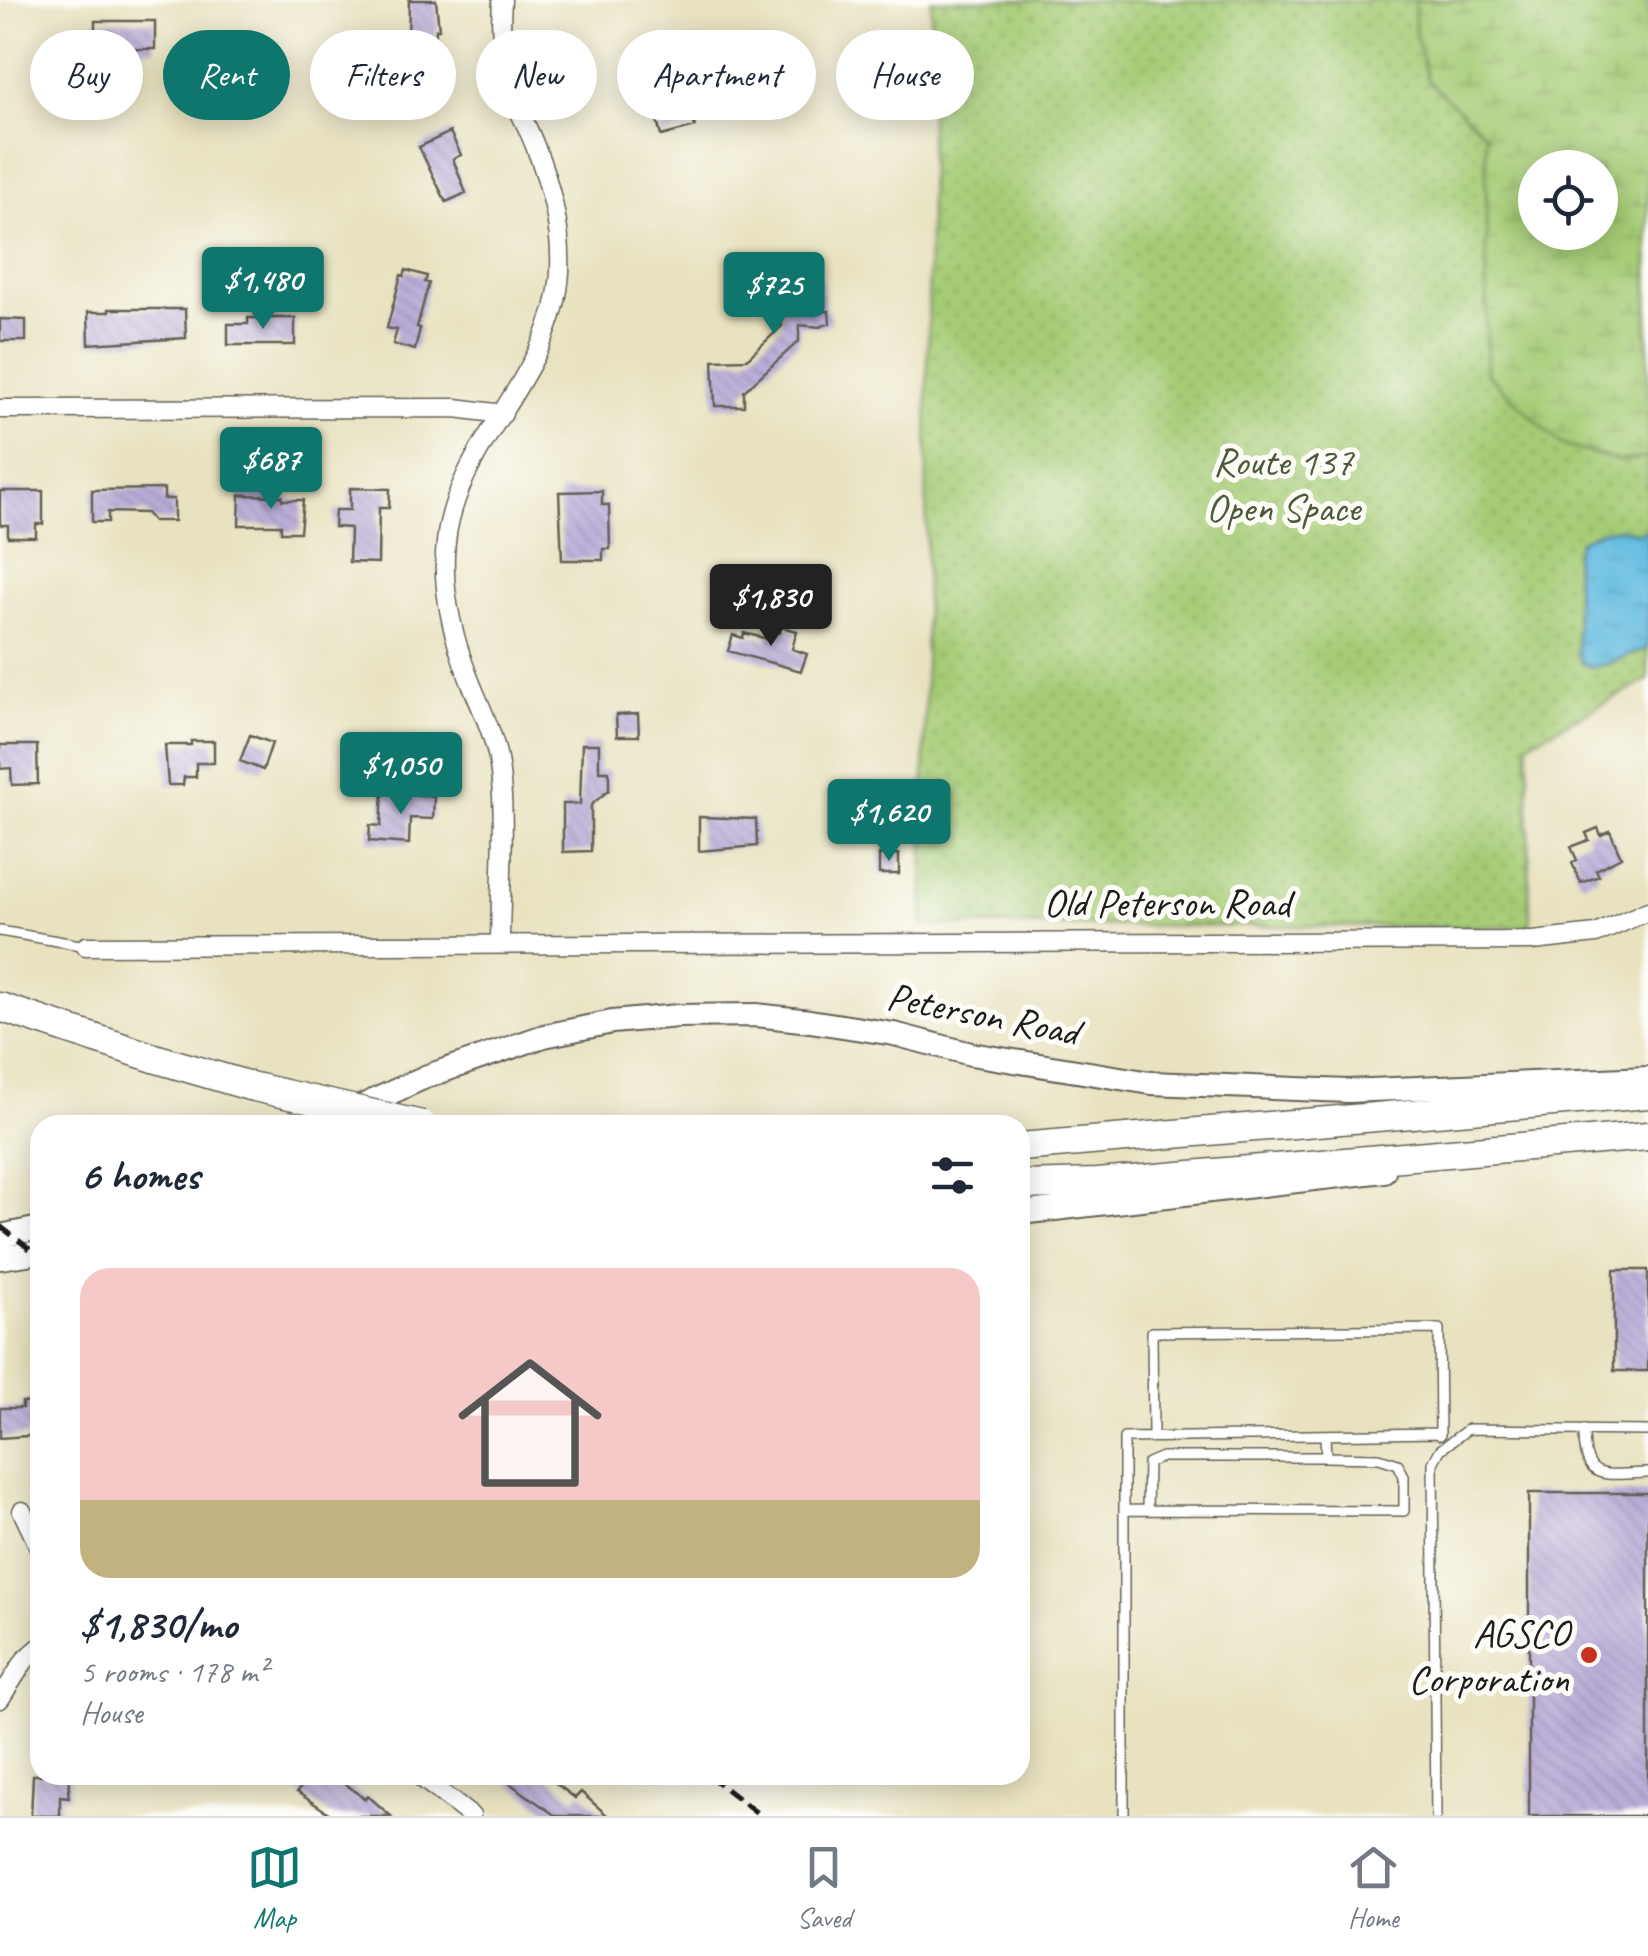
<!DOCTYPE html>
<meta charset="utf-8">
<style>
body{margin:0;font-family:Caveat,sans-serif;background:#f2f2f3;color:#1f2937;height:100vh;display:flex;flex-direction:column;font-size:38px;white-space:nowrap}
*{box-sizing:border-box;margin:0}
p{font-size:32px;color:#747a83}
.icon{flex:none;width:55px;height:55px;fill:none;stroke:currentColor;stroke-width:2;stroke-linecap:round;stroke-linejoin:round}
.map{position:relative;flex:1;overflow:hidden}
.side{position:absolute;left:30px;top:1115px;width:1000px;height:670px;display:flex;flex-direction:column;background:#fff;border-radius:30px;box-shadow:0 5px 25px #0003}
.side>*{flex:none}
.banner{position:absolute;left:30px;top:30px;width:1000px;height:90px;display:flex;gap:20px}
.buttons{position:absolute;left:1518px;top:150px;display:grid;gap:20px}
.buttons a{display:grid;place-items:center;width:100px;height:100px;border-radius:50%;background:#fff;box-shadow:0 5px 25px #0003;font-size:50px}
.price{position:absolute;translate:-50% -85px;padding:0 22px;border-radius:10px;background:#0f766e;color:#fff;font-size:32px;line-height:65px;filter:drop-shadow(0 2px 5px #0008)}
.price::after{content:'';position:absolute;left:50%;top:60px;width:30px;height:22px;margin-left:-15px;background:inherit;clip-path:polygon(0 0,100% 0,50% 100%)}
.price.current{background:#222;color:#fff}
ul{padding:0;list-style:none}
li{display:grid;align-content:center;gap:20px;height:530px;padding:0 50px}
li+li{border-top:2px solid #e0e1e3}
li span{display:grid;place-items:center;height:310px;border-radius:30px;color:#555}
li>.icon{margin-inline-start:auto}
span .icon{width:180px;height:180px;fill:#fffc;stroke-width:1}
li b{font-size:42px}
h2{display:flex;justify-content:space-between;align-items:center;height:120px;padding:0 50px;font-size:42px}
.chip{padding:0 35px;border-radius:45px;background:#fff;box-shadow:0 5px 25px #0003;font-size:35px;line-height:90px}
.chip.current{background:#0f766e;color:#fff}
.menu{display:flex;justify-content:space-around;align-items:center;height:140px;border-top:2px solid #e0e1e3;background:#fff;font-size:28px;color:#747a83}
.menu a{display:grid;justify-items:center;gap:5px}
.menu .current{color:#0f766e}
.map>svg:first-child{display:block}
.green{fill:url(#green-dots);stroke:#617449;stroke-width:2.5;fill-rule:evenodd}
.wetland{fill:url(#wetland-marsh);stroke:#617449;stroke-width:2.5;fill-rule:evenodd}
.water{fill:url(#water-ripples);stroke:#406c7e;stroke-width:2.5}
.building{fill:url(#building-back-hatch)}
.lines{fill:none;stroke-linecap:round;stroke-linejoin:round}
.lane-casing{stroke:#636155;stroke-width:12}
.street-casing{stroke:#636155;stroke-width:21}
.secondary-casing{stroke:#636155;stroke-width:26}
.primary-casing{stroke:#636155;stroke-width:31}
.lane{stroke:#fff;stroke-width:9}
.street{stroke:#fff;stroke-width:18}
.secondary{stroke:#fff;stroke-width:22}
.primary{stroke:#fff;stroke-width:28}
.rail{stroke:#1c1c1c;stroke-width:5;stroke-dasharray:15 8;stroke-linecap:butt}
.primary-bridge-casing{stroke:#636155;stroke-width:31;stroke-linecap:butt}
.primary-bridge{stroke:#fff;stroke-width:28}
.poi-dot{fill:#c8321e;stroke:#fdfcf7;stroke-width:4}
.labels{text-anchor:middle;stroke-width:10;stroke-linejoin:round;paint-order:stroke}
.park-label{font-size:40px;fill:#4c5a3c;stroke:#fdfcf7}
.street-label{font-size:40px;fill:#1c1c1c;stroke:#fdfcf7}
.poi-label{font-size:40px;fill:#1c1c1c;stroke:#fdfcf7;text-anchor:end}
</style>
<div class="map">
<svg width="1648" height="1816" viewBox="0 0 1648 1816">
<defs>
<pattern id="green-dots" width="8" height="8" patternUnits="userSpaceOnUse" patternTransform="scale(2.5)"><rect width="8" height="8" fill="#a6cc76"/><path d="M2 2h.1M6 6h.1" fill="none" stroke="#8eaf66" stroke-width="1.8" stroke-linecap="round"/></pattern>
<pattern id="wetland-marsh" width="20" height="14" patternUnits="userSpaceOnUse" patternTransform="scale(2.5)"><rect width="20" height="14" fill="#a6cc76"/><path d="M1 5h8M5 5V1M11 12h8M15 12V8" fill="none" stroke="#8eaf66"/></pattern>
<pattern id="water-ripples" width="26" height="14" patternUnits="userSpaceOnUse" patternTransform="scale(2.5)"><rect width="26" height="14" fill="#63bce1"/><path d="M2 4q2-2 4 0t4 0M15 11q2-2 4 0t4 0" fill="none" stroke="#55a1c0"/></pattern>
<pattern id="building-back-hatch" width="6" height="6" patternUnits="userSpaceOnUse" patternTransform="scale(2.5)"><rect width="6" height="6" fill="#b9acd8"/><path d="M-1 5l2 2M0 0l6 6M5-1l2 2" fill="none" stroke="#9e93b9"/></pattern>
</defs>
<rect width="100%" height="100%" fill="#fdfcf7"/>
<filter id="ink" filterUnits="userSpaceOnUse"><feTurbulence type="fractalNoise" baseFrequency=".01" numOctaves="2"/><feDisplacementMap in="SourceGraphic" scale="20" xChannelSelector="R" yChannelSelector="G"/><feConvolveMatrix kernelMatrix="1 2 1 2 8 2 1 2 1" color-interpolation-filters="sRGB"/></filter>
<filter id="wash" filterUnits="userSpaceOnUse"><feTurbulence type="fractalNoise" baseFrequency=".0048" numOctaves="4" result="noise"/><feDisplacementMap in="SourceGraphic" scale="40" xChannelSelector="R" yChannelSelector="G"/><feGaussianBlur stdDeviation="2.25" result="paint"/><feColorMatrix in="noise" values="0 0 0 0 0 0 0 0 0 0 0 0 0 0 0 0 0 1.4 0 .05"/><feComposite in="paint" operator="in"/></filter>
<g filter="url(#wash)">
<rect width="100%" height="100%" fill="#e8e2c0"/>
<path class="green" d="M931,0H1648V680L1528,743L1530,927L923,925ZM1535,168H1600V232H1535Z"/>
<path class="wetland" d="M1415,0H1648V458L1618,461L1562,445L1487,374L1486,135L1428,81L1415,32ZM1535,168H1600V232H1535Z"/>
<path class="water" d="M1620,528L1636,532L1648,530V648L1610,663L1592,667L1581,663L1577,651L1574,554L1580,540L1600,531Z"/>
<g id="blocks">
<path class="building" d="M409,0H436L439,29H436L435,49H408Z
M95,21H155V49H135V62H120V49H95Z
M681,74L695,127L661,136L647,83Z
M450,132L461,155L453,159L466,193L446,202L419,147Z
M814,266L815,276H821L824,306L825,311H829L830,323L820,327L799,325V341L744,391V406H715L713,360L747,359L782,326L780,277L798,275V268Z
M406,270L427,276L425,282L429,283L417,327L420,328L415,350L393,344L397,330L387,328L401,275L404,276Z
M109,309H185L186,338L89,344L88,312H109Z
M248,318H295V345H228V324H248Z
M0,319L26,320V341H0Z
M350,488L390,489L389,508H379L378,563L349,562L350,528L334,527L335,510H350Z
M164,489V499H174V521H153L146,513L108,512V522H92V490Z
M0,491H43V524H36V537H8V525H0Z
M602,491V505H609L610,549H603V560H562L559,492Z
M240,495L282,496V500H303L300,532H281V525H239Z
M781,627L797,631L792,649L807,654L801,671L728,651L733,635L743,638L744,633L768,639L770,631L780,633Z
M638,714L639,736H617L616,715Z
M250,735L272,743L263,770L240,761Z
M191,741H214V763H196V777H184L183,785H168L165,745H191Z
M582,744H599V771H609V790L591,805V851L563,852V804H580Z
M0,745H37L38,784L12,785L11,768L0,769Z
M383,792L434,796L433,819L410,818L409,844L369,841L370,825L381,826Z
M699,817L756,819L757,846L699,851Z
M1598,828L1601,835L1610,831L1621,857L1596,870L1599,876L1581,883L1572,863L1577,860L1571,847L1589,840L1586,833Z
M899,854V874H879V855Z
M1614,1270H1648V1371H1614Z
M22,1402H40V1435L0,1438V1408H22Z
M1529,1493H1648V1816H1529Z
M33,1775H70L69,1797L60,1796V1816H31Z
M290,1775H334L365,1799L368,1796L391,1816H333L297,1792L303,1785Z
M498,1775H545L575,1798L581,1792L608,1816H556Z"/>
</g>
</g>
<g filter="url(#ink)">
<use href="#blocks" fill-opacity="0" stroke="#636155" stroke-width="2.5"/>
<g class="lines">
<g class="lane-casing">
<path id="lane" d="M0,931L86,946
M1584,1430C1584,1484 1603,1474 1648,1473
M1153,1437L1152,1332L1439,1329L1440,1435
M1124,1510L1404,1511V1476L1398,1464L1379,1458L1326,1457L1325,1435
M1147,1510L1148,1463L1162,1457H1326
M1124,1816V1438L1440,1433
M1436,1816L1433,1463L1440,1450L1468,1429L1648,1431"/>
</g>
<g class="street-casing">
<path id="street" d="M0,409L455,408L503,414
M500,944C500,888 508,807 497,754C491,726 478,702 468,676C452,634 441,587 446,542C456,443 554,376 560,272C562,229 551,186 535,146C528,127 517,109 511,90C501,61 500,30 502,0
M86,946L1533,941L1596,934L1648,911
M22,1511L40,1549
M0,1699L25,1660L40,1647
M418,1775L471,1816"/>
</g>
<g class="secondary-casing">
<path id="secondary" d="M321,1125L425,1077L544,1036L612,1022L678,1016L756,1015L810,1021L894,1034L971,1054L1151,1083L1348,1091L1648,1078
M1020,1213L1384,1171
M0,1236L40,1228
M0,1258L40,1252"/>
</g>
<g class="primary-casing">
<path id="primary" d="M0,1007L154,1058L250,1086
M1020,1147L1648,1094
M1020,1185L1097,1183L1648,1136"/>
</g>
<use href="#lane" class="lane"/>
<use href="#street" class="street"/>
<use href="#secondary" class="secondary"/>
<use href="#primary" class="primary"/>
<path class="rail" d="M0,1226L40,1257
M708,1775L761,1816"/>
<g class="primary-bridge-casing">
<path id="primary-bridge" d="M250,1086L422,1125"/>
</g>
<use href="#primary-bridge" class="primary-bridge"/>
</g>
</g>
<circle class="poi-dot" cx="1589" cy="1655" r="10"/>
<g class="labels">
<g class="park-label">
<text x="1283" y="475">Route 137<tspan x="1283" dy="46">Open Space</tspan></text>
</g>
<g class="street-label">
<text x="1167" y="916">Old Peterson Road</text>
<text transform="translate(983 1013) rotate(11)" y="14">Peterson Road</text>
</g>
<g class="poi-label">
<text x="1569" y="1646">AGSCO<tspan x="1569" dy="46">Corporation</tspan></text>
</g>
</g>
</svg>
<div class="buttons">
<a><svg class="icon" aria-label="locate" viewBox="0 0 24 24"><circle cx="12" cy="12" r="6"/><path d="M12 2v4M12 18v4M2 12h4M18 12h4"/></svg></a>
</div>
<b class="price" style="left:263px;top:332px">$1,480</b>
<b class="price" style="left:774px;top:337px">$725</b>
<b class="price" style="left:271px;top:512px">$687</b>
<b class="price current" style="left:771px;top:649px">$1,830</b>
<b class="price" style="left:401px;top:817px">$1,050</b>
<b class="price" style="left:889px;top:864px">$1,620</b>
<div class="banner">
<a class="chip">Buy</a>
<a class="chip current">Rent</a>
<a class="chip">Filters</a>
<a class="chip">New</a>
<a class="chip">Apartment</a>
<a class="chip">House</a>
</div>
<section class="side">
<h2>6 homes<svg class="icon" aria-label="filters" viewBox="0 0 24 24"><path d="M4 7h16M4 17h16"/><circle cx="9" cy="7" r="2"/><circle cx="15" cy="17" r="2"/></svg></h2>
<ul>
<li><span style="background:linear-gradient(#f6c9c9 75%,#c2b280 0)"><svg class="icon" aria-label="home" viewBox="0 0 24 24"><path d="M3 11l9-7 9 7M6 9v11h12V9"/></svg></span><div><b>$1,830/mo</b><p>5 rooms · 178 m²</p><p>House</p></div></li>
</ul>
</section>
</div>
<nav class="menu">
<a class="current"><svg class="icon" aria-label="map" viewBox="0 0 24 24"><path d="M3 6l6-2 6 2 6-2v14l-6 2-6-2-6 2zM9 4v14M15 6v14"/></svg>Map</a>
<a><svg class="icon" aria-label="saved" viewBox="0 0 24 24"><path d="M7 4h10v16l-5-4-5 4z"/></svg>Saved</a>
<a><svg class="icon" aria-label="home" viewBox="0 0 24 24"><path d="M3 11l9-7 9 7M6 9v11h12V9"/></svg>Home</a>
</nav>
